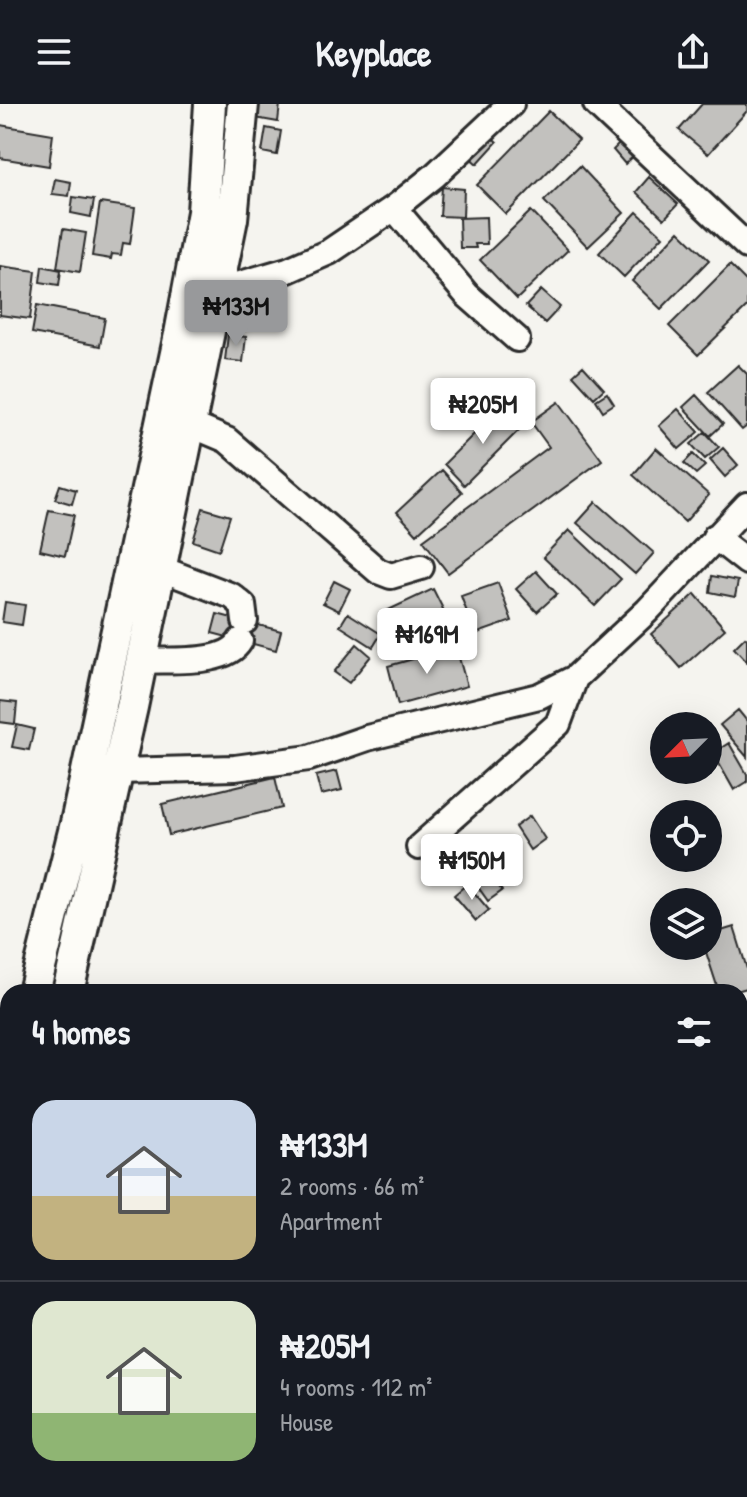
<!DOCTYPE html>
<meta charset="utf-8">
<style>
body{margin:0;font-family:"Patrick Hand",sans-serif;background:#20242c;color:#f1f3f6;height:100vh;display:flex;flex-direction:column;font-size:30px;white-space:nowrap}
*{box-sizing:border-box;margin:0}
p{font-size:26px;color:#9ea1a6}
.icon{flex:none;width:44px;height:44px;fill:none;stroke:currentColor;stroke-width:2;stroke-linecap:round;stroke-linejoin:round}
.map{position:relative;flex:1;overflow:hidden}
.sheet{position:absolute;left:0px;top:880px;width:748px;height:514px;display:flex;flex-direction:column;background:#171b24;border-radius:24px 24px 0 0;box-shadow:0 8px 32px #0002}
.sheet>*{flex:none}
.needle{width:52px;rotate:246deg}
.controls{position:absolute;left:650px;top:608px;display:grid;gap:16px}
.controls a{display:grid;place-items:center;width:72px;height:72px;border-radius:50%;background:#171b24;box-shadow:0 8px 32px #0002;font-size:40px}
.price{position:absolute;translate:-50% -68px;padding:0 18px;border-radius:8px;background:#fff;color:#222;font-size:26px;line-height:52px;filter:drop-shadow(0 2px 4px #0008)}
.price::after{content:'';position:absolute;left:50%;top:48px;width:24px;height:18px;margin-left:-12px;background:inherit;clip-path:polygon(0 0,100% 0,50% 100%)}
.price.on{background:#98999b;color:#111}
ul{padding:0;list-style:none}
li{display:flex;align-items:center;gap:24px;height:200px;padding:0 32px}
li+li{border-top:2px solid #363941}
li span{display:grid;place-items:center;flex:none;width:224px;height:160px;border-radius:24px;color:#555}
li>.icon{margin-inline-start:auto}
span .icon{width:96px;height:96px;fill:#fffc;stroke-width:1}
li b{font-size:34px}
h2{display:flex;justify-content:space-between;align-items:center;height:96px;padding:0 32px;font-size:34px}
header{display:flex;justify-content:space-between;align-items:center;height:104px;padding:0 32px;background:#171b24;font-size:36px;font-weight:700}
.map>svg:first-child{display:block}
.building{fill:#c2c1be;stroke:#2b2b2b;stroke-width:2}
.lines{fill:none;stroke-linecap:round;stroke-linejoin:round}
.minor-casing{stroke:#2b2b2b;stroke-width:30}
.major-casing{stroke:#2b2b2b;stroke-width:36}
.minor{stroke:#fdfcf7;stroke-width:24}
.major{stroke:#fdfcf7;stroke-width:30}
</style>
<header><svg class="icon" aria-label="menu" viewBox="0 0 24 24"><path d="M4 6h16M4 12h16M4 18h16"/></svg>Keyplace<svg class="icon" aria-label="share" viewBox="0 0 24 24"><path d="M12 15V3M7 8l5-5 5 5M5 13v7h14v-7"/></svg></header>
<div class="map">
<svg width="747" height="1393" viewBox="0 0 747 1393">
<rect width="100%" height="100%" fill="#f5f4ef"/>
<filter id="ink" filterUnits="userSpaceOnUse"><feTurbulence type="fractalNoise" baseFrequency=".0125" numOctaves="2"/><feDisplacementMap in="SourceGraphic" scale="16" xChannelSelector="R" yChannelSelector="G"/><feConvolveMatrix kernelMatrix="1 2 1 2 8 2 1 2 1" color-interpolation-filters="sRGB"/></filter>
<g filter="url(#ink)">
<path class="building" d="M257,0H280L278,18L255,14Z
M702,0H747V7L708,50L679,26Z
M549,7L579,36L506,110L477,81Z
M0,21L53,30L49,62L0,54Z
M266,24L281,27L277,51L262,48Z
M489,30L497,38L477,60L468,52Z
M622,37L635,51L625,60L613,46Z
M580,62L624,109L588,143L544,97Z
M649,73L678,100L664,115L636,88Z
M55,75L71,78L69,92L52,90Z
M442,83L464,85L463,113L440,112Z
M73,93L94,96L91,113L71,109Z
M100,99L135,104L130,140L123,139L121,151L112,150L111,155L92,152Z
M531,107L568,146L517,195L480,156Z
M637,108L663,132L624,173L599,149Z
M486,113L487,140H475L476,144H460L459,114Z
M63,125L86,129L80,168L57,164Z
M679,127L709,156L661,205L632,177Z
M730,161L747,178V203L698,251L669,222Z
M0,162L36,167L30,215L0,211Z
M42,162L61,166L59,181L40,178Z
M541,186L560,203L545,219L526,202Z
M229,199L249,206L245,217L226,211Z
M37,201L105,214L100,242L32,229Z
M228,231L246,233L243,258L225,256Z
M738,261L747,270V322L742,326L708,288Z
M583,262L604,285L594,294L573,271Z
M607,289L614,300L603,307L596,296Z
M696,291L723,320L710,332L683,303Z
M559,298L602,356L448,469L423,436L549,343L531,318Z
M501,303L522,323L464,381L444,360Z
M678,305L699,328L679,345L659,322Z
M705,328L719,343L705,355L691,340Z
M656,344L709,391L685,418L633,371Z
M723,344L738,361L725,373L710,356Z
M693,350L705,362L696,370L684,359Z
M442,366L462,388L417,430L397,408Z
M60,381L76,386L72,400L55,395Z
M596,398L654,449L635,470L577,419Z
M203,404L230,412L219,446L193,437Z
M49,406L74,411L65,452L40,446Z
M569,426L621,475L595,502L543,453Z
M536,467L557,490L537,508L516,485Z
M712,472L738,477L735,493L710,488Z
M334,477L350,485L339,507L323,499Z
M498,479L512,517L475,530L461,492Z
M433,485L449,517L398,542L382,509Z
M695,490L725,525L681,564L651,530Z
M5,498L25,501L22,521L2,518Z
M348,509L381,530L373,543L340,522Z
M217,510L281,527L276,546L212,529Z
M745,533L747,535V558L734,544Z
M357,540L371,552L349,579L334,568Z
M456,543L467,582L398,601L388,562Z
M0,597L17,599L15,620L0,618Z
M738,606L747,617V653L720,621Z
M17,621L34,625L29,646L12,643Z
M729,639L747,670V678L734,686L713,649Z
M337,667L342,686L321,691L316,672Z
M275,673L282,704L169,731L162,700Z
M530,712L545,735L530,746L515,723Z
M487,765L502,787L488,797L473,776Z
M467,780L489,806L476,817L454,791Z
M734,823L747,865V884L733,888H719L704,842H708V831Z
M746,1248L747,1289L740,1291V1250Z
M318,1386H360L368,1393H311Z
M585,1386H631L624,1393H593Z
M637,1386H661L655,1393H631Z"/>
<g class="lines">
<g class="minor-casing">
<path id="minor" d="M596,0L747,142
M394,104L467,191L517,235
M217,187L288,166L329,148L394,104L434,72L511,0
M189,320L227,336L378,467L391,472L421,463
M715,433L747,458
M159,464L232,492L243,501L245,517
M141,557C169,555 226,562 240,537
M118,667L235,664L309,654L367,634L539,592L575,574L647,507L747,401
M419,743L558,620L575,574
M396,1386L403,1393
M717,1386L723,1393"/>
</g>
<g class="major-casing">
<path id="major" d="M34,888L76,719L180,230L203,108L210,0
M68,888L132,603L232,115L243,0
M0,1098L8,1042
M28,1386L29,1393"/>
</g>
<use href="#minor" class="minor"/>
<use href="#major" class="major"/>
</g>
</g>
</svg>
<div class="controls">
<a><svg class="needle" viewBox="-14 -14 28 28"><path d="M0-13l5 13h-10z" fill="#e53935"/><path d="M0 13l5-13h-10z" fill="#9ea1a6"/></svg></a>
<a><svg class="icon" aria-label="locate" viewBox="0 0 24 24"><circle cx="12" cy="12" r="6"/><path d="M12 2v4M12 18v4M2 12h4M18 12h4"/></svg></a>
<a><svg class="icon" aria-label="layers" viewBox="0 0 24 24"><path d="M12 4l9 5-9 5-9-5zM3 14l9 5 9-5"/></svg></a>
</div>
<b class="price on" style="left:236px;top:244px">₦133M</b>
<b class="price" style="left:483px;top:342px">₦205M</b>
<b class="price" style="left:427px;top:572px">₦169M</b>
<b class="price" style="left:472px;top:798px">₦150M</b>
<section class="sheet">
<h2>4 homes<svg class="icon" aria-label="filters" viewBox="0 0 24 24"><path d="M4 7h16M4 17h16"/><circle cx="9" cy="7" r="2"/><circle cx="15" cy="17" r="2"/></svg></h2>
<ul>
<li><span style="background:linear-gradient(#c9d6e8 60%,#c2b280 0)"><svg class="icon" aria-label="home" viewBox="0 0 24 24"><path d="M3 11l9-7 9 7M6 9v11h12V9"/></svg></span><div><b>₦133M</b><p>2 rooms · 66 m²</p><p>Apartment</p></div></li>
<li><span style="background:linear-gradient(#dfe7d0 70%,#8fb573 0)"><svg class="icon" aria-label="home" viewBox="0 0 24 24"><path d="M3 11l9-7 9 7M6 9v11h12V9"/></svg></span><div><b>₦205M</b><p>4 rooms · 112 m²</p><p>House</p></div></li>
</ul>
</section>
</div>
